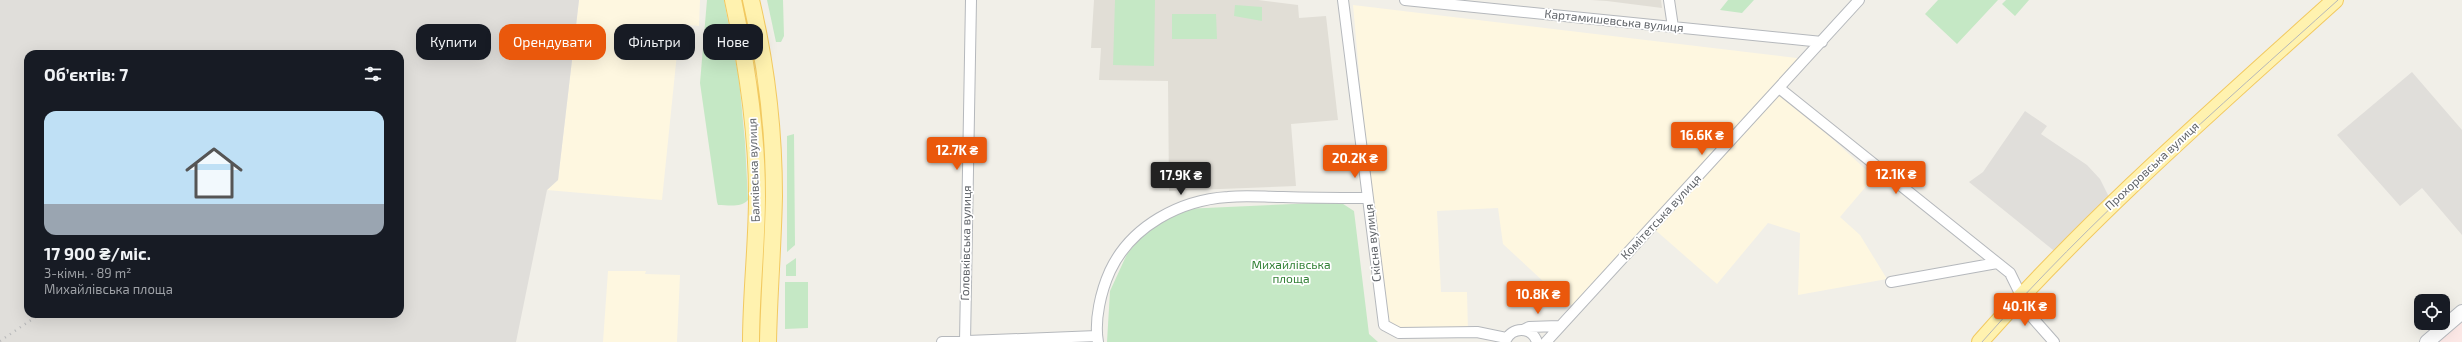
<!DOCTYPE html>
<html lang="uk">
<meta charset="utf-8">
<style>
body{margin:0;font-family:"Exo 2",sans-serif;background:#20242c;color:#f1f3f6;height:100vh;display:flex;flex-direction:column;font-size:15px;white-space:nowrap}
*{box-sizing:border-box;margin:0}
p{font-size:13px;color:#9ea1a6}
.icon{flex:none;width:22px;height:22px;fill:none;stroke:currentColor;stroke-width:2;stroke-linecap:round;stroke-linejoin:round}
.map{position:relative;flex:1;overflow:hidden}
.panel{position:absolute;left:24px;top:50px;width:380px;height:268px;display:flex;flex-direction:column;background:#171b24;border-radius:12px;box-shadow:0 4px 16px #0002}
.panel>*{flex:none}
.top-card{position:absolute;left:416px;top:24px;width:380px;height:36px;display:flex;gap:8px}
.controls{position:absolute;left:2414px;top:294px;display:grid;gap:8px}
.controls a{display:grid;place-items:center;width:36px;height:36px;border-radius:8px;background:#171b24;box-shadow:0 4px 16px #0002;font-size:20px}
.price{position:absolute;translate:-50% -34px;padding:0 9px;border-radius:4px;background:#ea580c;color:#fff;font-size:13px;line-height:26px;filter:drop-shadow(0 1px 2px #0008)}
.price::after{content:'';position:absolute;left:50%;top:24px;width:12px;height:9px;margin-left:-6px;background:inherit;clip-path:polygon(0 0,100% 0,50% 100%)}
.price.current{background:#222;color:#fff}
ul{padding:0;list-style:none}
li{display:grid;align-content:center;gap:8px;height:212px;padding:0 20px}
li+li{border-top:1px solid #363941}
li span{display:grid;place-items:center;height:124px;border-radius:12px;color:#555}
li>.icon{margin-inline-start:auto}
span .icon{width:72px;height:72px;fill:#fffc;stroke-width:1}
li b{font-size:17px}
h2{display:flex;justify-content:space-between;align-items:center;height:48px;padding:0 20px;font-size:17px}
.pill{padding:0 14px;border-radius:12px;background:#171b24;box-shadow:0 4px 16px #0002;font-size:14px;line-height:36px}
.pill.current{background:#ea580c;color:#fff}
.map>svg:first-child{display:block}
.commercial{fill:#fef7e0}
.industrial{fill:#e0deda;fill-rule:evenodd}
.education{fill:#e1ded6}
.medical{fill:#fce8e6}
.green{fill:#c5e8c5}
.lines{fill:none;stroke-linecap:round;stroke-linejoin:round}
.minor-casing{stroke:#b5b8bc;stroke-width:12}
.secondary-casing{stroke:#b6babf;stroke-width:16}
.primary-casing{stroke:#f2c960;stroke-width:18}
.minor{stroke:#fff;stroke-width:10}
.secondary{stroke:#fff;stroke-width:14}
.primary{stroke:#fff2af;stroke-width:16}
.tram{stroke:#b6b7b8;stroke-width:1}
.rail{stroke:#b6b7b8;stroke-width:2.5;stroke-dasharray:1 5;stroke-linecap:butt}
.labels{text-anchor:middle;stroke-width:3.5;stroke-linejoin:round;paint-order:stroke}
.street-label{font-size:12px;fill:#5f6368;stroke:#fff}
.park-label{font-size:12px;fill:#348238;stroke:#fff}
</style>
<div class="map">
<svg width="2462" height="342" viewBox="0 0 2462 342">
<rect width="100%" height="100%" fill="#f1efe8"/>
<path class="commercial" d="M579,0H700L699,26L680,24L662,200L547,190L558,180Z
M1353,5L1805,59L1573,306L1559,296L1503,244L1498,208L1437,211L1441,292H1467L1468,332L1391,330L1379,296Z
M1779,90L1874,177L1840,217L1860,235L1887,279L1798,295L1800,233L1768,223L1717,284L1653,228Z
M608,271H646L645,274L680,275L677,342H603Z"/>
<path class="industrial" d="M0,0H579L558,180L547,190L516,342H0ZM28,54H400V314H28Z
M2412,72L2462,130V235L2422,188L2400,206L2337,135Z
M2025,111L2047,126L2041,134L2087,165L2100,179L2111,201L2058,254L1969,182L1983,172Z"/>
<path class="education" d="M1094,0H1258L1298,5L1299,18L1326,16L1338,120L1291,124L1296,186L1169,191L1168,81L1099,80L1101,48H1091Z
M1591,0H1661L1662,8L1607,1Z"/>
<path class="medical" d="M2462,312V342H2428Z"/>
<path class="green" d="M707,0H724L739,79L745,142L748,200C741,208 728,205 718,205L717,202L700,83Z
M767,0H783L784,36L781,42H776Z
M1115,0H1155L1154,66L1113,65Z
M1728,0H1754L1742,13L1720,10Z
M1938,0H1998L1957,44L1925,14Z
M2006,0H2029L2015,16L2002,4Z
M1235,5L1262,7V21L1234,16Z
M1172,14H1216L1217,39H1172Z
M794,134L795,245L787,252V136Z
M1340,202L1354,211L1369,334L1378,342H1107L1110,291L1127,254L1148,229L1183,209Z
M796,258V276H786V265Z
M785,282H808V328L785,329Z"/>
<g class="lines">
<g class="minor-casing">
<path id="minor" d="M1343,0L1384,325L1399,333L1477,332L1506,338
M1405,0L1822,42
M1669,0L1673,27
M1779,88L2010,273L2031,316L2054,342
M1891,282L1997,263
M1523,330L1529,327L1559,326
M942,342L1097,336
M965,342L971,0
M1098,342C1094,320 1101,291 1110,271C1131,226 1180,200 1228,197C1246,195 1265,197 1283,197C1312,198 1340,198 1368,198
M1505,342C1511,326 1532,326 1537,342
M1546,342L1859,0"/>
</g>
<g class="secondary-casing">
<path id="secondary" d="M2427,342L2462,312"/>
</g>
<g class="primary-casing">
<path id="primary" d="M733,0C747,65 757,130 757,196C757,245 751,293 751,342
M751,0C766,63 774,131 774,196C773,245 769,293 768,342
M1980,342C2089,218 2213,110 2335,0"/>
</g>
<use href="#minor" class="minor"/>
<use href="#secondary" class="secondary"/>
<use href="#primary" class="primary"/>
<path class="tram" d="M1982,342C2091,218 2216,110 2338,0"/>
<path class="rail" d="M0,341L40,314"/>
</g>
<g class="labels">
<g class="street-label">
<text transform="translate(1614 21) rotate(6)" y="4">Картамишевська вулиця</text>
<text transform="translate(2152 166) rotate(-43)" y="4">Прохоровська вулиця</text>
<text transform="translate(754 170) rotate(-92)" y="4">Балківська вулиця</text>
<text transform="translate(1661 217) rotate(-47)" y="4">Комітетська вулиця</text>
<text transform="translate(966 243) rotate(-89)" y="4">Головківська вулиця</text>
<text transform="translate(1373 243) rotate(-96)" y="4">Cкісна вулиця</text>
</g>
<g class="park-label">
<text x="1291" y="269">Михайлівська<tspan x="1291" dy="14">площа</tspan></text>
</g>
</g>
</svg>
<div class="controls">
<a><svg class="icon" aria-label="locate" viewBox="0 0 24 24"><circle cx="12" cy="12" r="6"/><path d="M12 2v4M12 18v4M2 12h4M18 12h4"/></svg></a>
</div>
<b class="price" style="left:1702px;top:156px">16.6K ₴</b>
<b class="price" style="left:957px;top:171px">12.7K ₴</b>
<b class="price" style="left:1355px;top:179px">20.2K ₴</b>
<b class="price" style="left:1896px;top:195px">12.1K ₴</b>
<b class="price current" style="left:1181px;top:196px">17.9K ₴</b>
<b class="price" style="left:1538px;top:315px">10.8K ₴</b>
<b class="price" style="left:2025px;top:327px">40.1K ₴</b>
<div class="top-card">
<a class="pill">Купити</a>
<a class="pill current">Орендувати</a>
<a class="pill">Фільтри</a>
<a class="pill">Нове</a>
</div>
<section class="panel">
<h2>Об’єктів: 7<svg class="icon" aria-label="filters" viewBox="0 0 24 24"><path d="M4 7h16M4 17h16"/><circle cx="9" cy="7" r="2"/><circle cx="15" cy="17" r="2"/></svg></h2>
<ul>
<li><span style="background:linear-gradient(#bfe0f5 75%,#9aa5b1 0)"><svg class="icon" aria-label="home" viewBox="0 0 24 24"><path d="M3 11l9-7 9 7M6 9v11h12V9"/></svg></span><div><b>17 900 ₴/міс.</b><p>3-кімн. · 89 m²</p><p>Михайлівська площа</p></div></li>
</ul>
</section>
</div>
